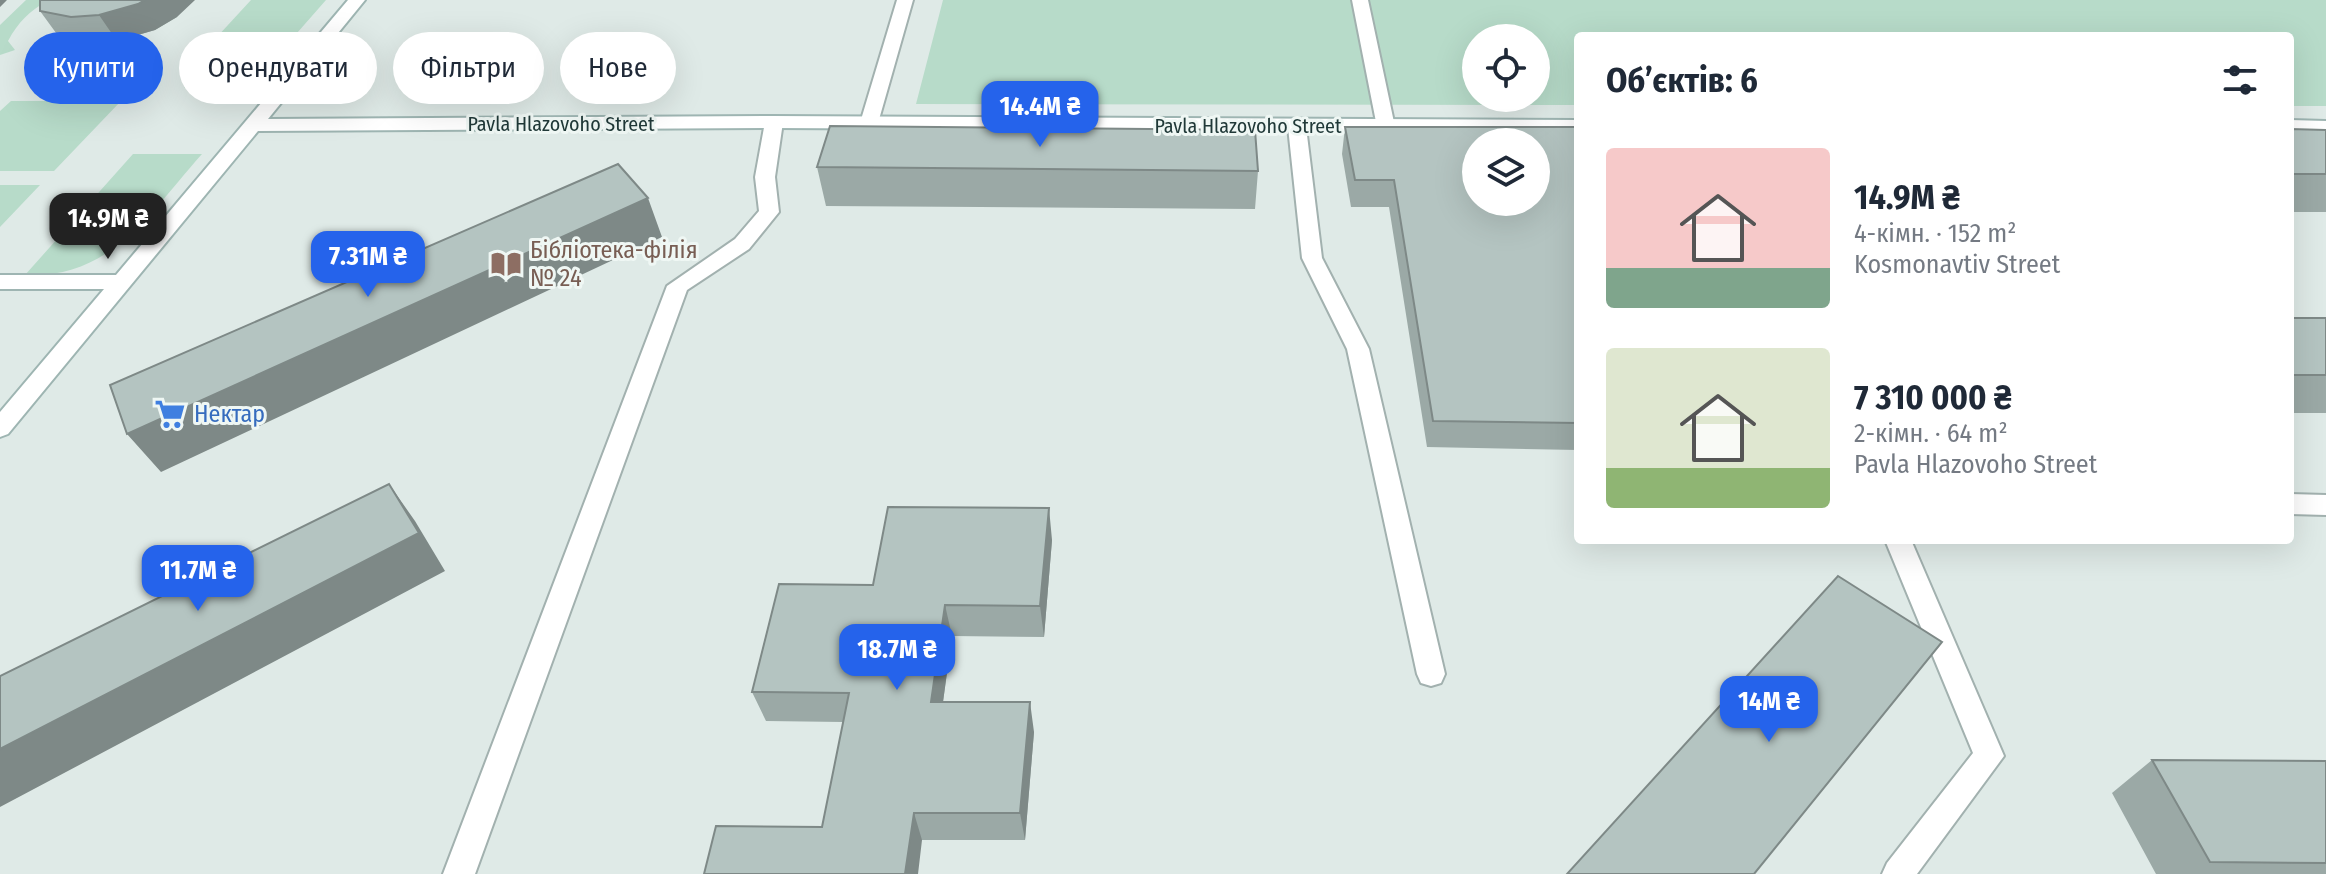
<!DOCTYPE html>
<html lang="uk">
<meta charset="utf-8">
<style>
body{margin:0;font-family:"Fira Sans Condensed",sans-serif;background:#f2f2f3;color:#1f2937;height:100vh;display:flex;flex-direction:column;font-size:30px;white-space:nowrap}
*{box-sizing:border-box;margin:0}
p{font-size:26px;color:#747a83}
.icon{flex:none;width:44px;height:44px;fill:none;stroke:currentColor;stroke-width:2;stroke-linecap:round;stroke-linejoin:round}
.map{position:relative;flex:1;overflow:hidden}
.panel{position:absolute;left:1574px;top:32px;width:720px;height:512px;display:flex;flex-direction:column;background:#fff;border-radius:8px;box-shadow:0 8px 32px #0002}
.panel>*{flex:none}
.top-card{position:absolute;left:24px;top:32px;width:760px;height:72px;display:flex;gap:16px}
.tools{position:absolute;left:1462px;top:24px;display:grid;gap:16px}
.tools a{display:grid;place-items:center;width:88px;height:88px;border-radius:50%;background:#fff;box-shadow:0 8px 32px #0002;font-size:40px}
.price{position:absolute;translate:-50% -68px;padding:0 18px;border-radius:16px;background:#2563eb;color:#fff;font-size:26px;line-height:52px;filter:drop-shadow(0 2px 4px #0008)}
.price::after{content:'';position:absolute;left:50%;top:48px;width:24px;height:18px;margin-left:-12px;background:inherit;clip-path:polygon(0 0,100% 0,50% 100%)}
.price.current{background:#222;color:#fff}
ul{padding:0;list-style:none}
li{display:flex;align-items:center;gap:24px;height:200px;padding:0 32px}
li span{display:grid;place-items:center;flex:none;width:224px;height:160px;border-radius:8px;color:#555}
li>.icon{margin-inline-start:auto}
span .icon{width:96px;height:96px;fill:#fffc;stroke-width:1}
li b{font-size:34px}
h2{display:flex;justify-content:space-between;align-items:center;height:96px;padding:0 32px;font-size:34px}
.chip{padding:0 28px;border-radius:36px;background:#fff;box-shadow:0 8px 32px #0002;font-size:28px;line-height:72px}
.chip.current{background:#2563eb;color:#fff}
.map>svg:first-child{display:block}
.green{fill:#b7dbc9;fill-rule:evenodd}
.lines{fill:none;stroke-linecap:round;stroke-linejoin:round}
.lane-casing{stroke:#a2b1af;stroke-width:4}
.secondary-casing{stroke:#9eb5b2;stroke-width:4}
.lane{fill:#fff;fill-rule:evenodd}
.secondary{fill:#fff;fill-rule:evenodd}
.wall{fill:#9ba9a6}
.shaded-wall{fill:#7e8987}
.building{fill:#b4c4c1;stroke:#7e8987;stroke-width:2;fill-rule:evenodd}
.labels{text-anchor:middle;stroke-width:6;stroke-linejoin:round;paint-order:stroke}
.far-street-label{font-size:20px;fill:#203938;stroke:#eff7f4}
.education-label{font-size:24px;fill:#785e54;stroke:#eff7f4;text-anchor:start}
.shop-label{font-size:24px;fill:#366cbe;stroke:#eff7f4;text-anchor:start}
</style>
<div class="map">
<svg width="2326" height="874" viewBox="0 0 2326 874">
<rect width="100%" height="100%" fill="#dfeae7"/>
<path class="green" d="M26,0H48C30,11 18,22 8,41L15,50L0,55V25Z
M251,0H326L246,91L184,88L228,44L216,38Z
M943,0H2326V106H2290V36H1578V105L916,104ZM1476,38H1536V98H1476Z
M11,101H121L54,171H0V111Z
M133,154H202C150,212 112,279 25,275Z
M0,185H40L0,227Z"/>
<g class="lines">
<g class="lane-casing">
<path id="lane" d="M897,0H913L878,123L869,129L860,123Z
M1352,0H1368L1395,127L1393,131H1379L1377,127Z
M774,116L783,122L775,177L779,212L749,249L687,290L475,874H443L667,286L735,239L759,211L755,177L765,122Z
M1297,121L1306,127L1322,258L1369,349L1445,674L1441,683L1431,686L1421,683L1417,674L1347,349L1302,258L1288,127Z
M2290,494L2326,495V515L2290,514Z
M1885,540H1911L2004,756L1917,874H1882L1887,863L1973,753Z"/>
</g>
<g class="secondary-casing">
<path id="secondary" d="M348,0H365L268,119L774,116L1578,120V132L774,128L258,131L8,434L0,437V412L104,289H0V275H116Z
M2290,120L2326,121V133L2290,132Z"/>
</g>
<use href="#lane" class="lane"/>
<use href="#secondary" class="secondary"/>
</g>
<path class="wall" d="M40,11L177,17L155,30L117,41L89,44L59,37Z
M1345,127H1578V450L1427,447L1389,207H1351L1342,154Z
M2290,129L2326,130V212H2290Z
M817,167L1258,171L1255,209L826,206Z
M2290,318H2326V413H2290Z
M1052,540L1044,637L952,636L943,702L1034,732L1025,840H922L822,827L843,722L766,721L752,692L873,585Z
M2152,760L2326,761V874H2156L2112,793Z"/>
<path class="shaded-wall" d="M0,0H7L0,7Z
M145,0H195L177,17L155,30L117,41L99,15Z
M648,198L662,237L161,472L127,434Z
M389,484L415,521L445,571L0,807V749Z
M1049,508L1052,540L1044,637L1040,606Z
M945,605L952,636L939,731L931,702Z
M1030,702L1034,732L1025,840L1020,813Z
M914,813L922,840L918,874H905Z"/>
<path class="building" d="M40,0H145L138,4L99,15L71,17L40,11Z
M830,126L1255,130L1258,171L817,167Z
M1345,127H1578V423L1433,421L1394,180H1355ZM1476,142H1536V202H1476Z
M2290,129L2326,130V174H2290Z
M618,164L648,198L127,434L110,385Z
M2290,318H2326V375H2290Z
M389,484L419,533L0,749V676Z
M888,507L1049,508L1040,606L945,605L931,702H1030L1020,813H914L905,874H704L716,826L822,827L849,693L752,692L779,584L873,585Z
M1838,576L1942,642L1754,874H1567Z
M2152,760L2326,761V863L2210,862Z"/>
<defs>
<g id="library-bare" transform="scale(2.4)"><path d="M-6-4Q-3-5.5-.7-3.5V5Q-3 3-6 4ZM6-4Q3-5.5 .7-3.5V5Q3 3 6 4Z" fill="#8d6e63" stroke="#eff7f4" stroke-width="2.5" paint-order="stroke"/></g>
<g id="supermarket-bare" transform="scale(2.4)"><path d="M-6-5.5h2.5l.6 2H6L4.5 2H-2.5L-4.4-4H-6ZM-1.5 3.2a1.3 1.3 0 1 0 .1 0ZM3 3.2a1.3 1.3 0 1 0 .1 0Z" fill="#3f7fe0" stroke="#eff7f4" stroke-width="2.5" paint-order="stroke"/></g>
</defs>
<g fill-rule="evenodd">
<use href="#library-bare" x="506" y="264"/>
<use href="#supermarket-bare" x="170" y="414"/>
</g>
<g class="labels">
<g class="far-street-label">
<text x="561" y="131">Pavla Hlazovoho Street</text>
<text x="1248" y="133">Pavla Hlazovoho Street</text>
</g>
<g class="education-label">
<text x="530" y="258">Бібліотека-філія<tspan x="530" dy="28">№ 24</tspan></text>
</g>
<g class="shop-label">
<text x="194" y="422">Нектар</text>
</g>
</g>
</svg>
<div class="tools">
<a><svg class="icon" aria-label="locate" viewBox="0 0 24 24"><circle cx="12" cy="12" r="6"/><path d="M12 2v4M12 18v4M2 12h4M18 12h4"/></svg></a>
<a><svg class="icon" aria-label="layers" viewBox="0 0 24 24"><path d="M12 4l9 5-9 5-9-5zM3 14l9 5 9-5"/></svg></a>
</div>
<b class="price" style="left:1040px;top:149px">14.4M ₴</b>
<b class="price current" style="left:108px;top:261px">14.9M ₴</b>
<b class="price" style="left:368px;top:299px">7.31M ₴</b>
<b class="price" style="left:198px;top:613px">11.7M ₴</b>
<b class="price" style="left:897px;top:692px">18.7M ₴</b>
<b class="price" style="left:1769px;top:744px">14M ₴</b>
<div class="top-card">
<a class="chip current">Купити</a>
<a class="chip">Орендувати</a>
<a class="chip">Фільтри</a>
<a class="chip">Нове</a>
</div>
<section class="panel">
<h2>Об’єктів: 6<svg class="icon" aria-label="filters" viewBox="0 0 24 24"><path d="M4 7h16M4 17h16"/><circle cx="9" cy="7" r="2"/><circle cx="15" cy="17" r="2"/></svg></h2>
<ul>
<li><span style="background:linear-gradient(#f6c9c9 75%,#7fa58c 0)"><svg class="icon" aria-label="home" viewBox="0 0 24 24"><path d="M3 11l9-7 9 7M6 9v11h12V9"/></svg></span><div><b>14.9M ₴</b><p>4-кімн. · 152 m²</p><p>Kosmonavtiv Street</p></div></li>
<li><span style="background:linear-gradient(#dfe7d0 75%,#8fb573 0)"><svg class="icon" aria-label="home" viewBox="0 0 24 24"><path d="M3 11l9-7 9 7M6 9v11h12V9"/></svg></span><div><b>7 310 000 ₴</b><p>2-кімн. · 64 m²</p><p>Pavla Hlazovoho Street</p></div></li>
</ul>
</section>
</div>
